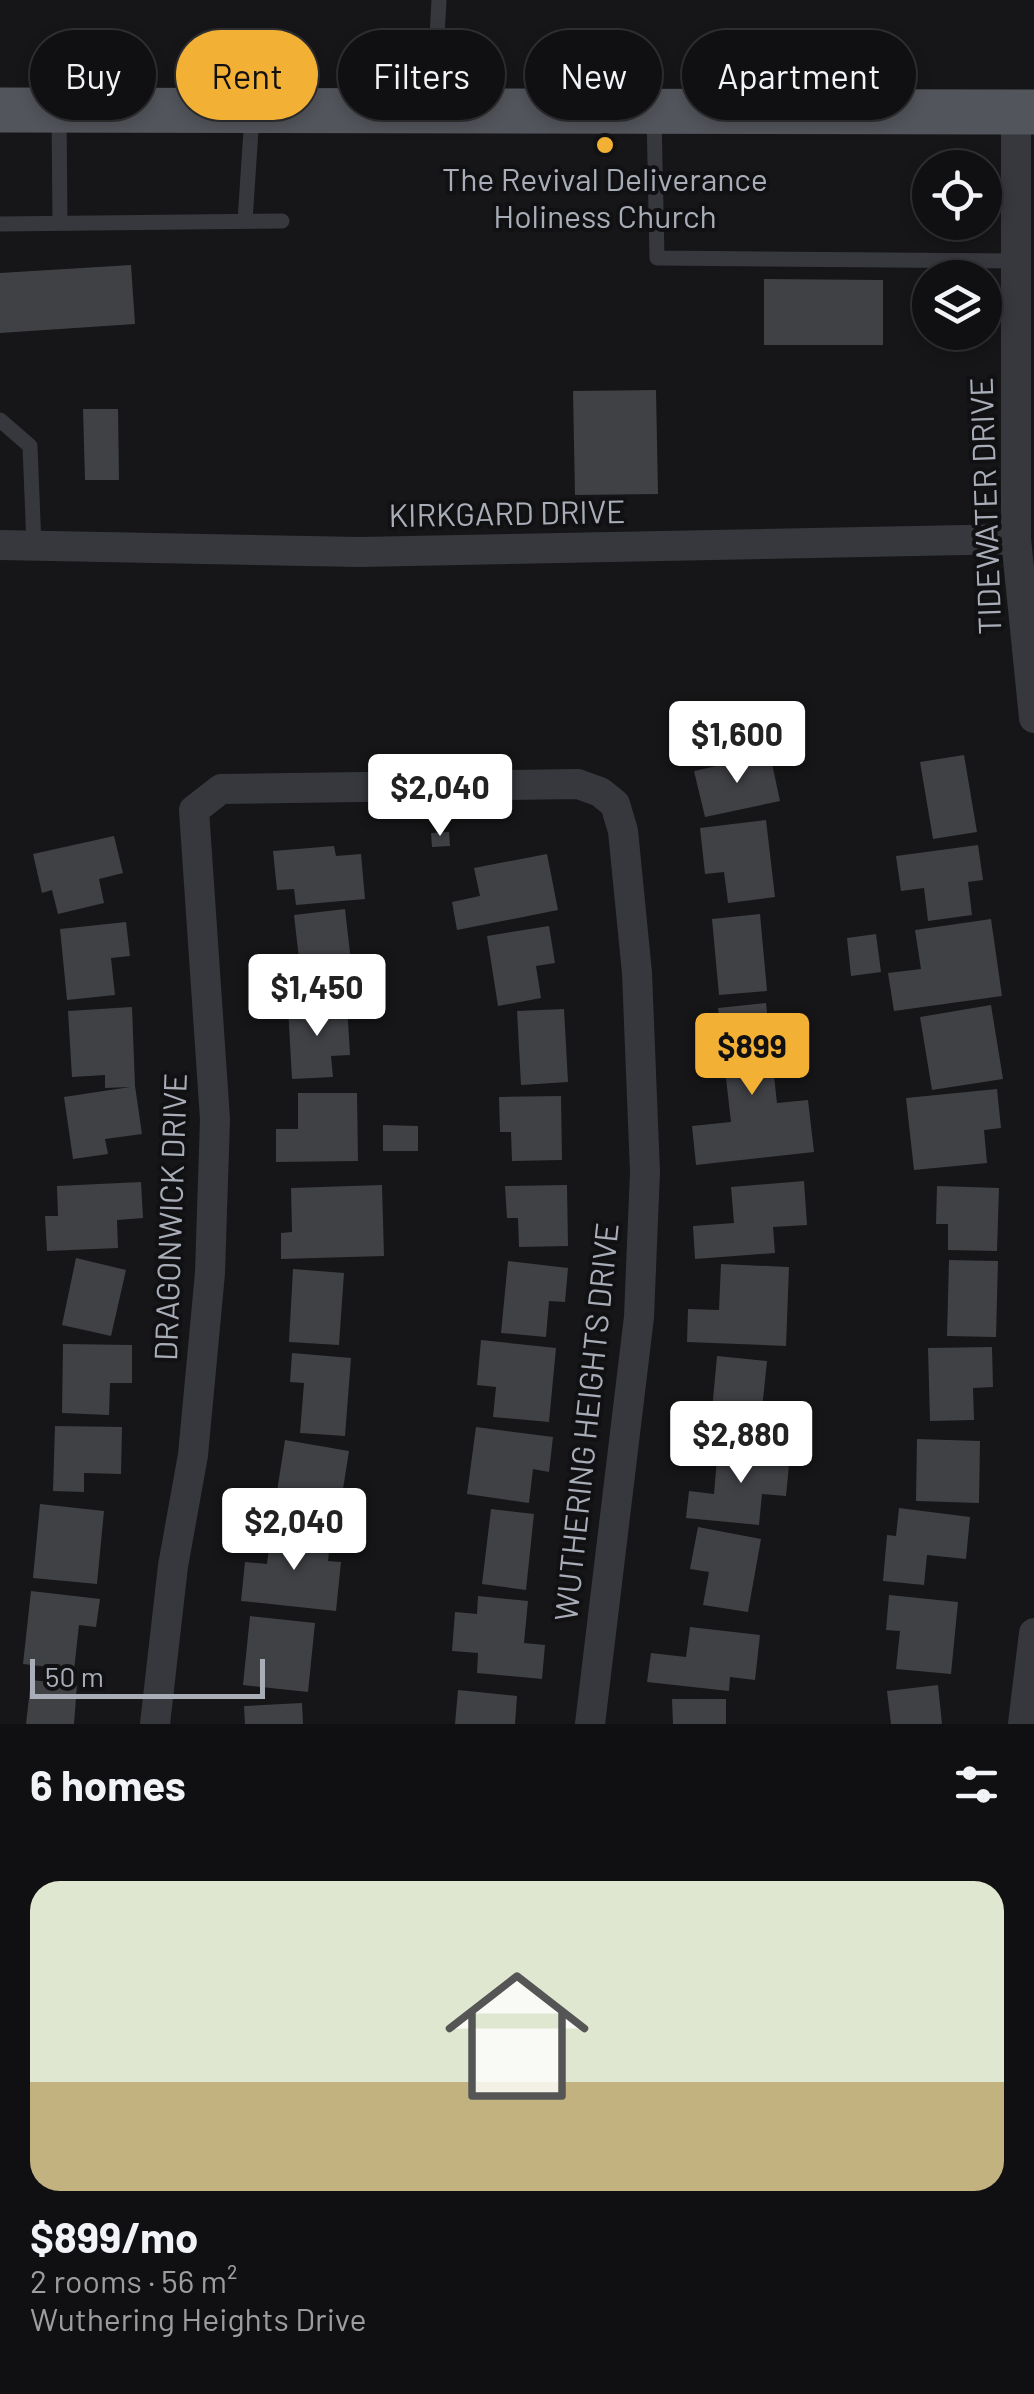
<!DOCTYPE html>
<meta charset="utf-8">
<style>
body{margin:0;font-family:Barlow,sans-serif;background:#1e1e20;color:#f1f3f6;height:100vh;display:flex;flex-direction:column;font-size:38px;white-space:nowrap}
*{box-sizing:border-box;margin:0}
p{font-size:32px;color:#9c9d9f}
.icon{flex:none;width:55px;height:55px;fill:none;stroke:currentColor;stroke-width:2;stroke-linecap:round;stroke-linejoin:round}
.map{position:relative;height:1724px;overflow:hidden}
.side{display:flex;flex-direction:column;background:#101012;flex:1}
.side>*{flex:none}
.hud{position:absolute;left:30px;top:30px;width:975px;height:90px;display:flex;gap:20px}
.tools{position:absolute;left:912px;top:150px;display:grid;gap:20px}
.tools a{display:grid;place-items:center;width:90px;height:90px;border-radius:50%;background:#101012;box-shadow:0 5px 15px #0003,0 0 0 2px #303032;font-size:50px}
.scale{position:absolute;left:30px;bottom:25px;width:235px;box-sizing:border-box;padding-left:10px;border:5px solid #a8adb8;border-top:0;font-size:28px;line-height:35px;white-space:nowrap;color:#a8adb8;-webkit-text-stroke:8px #111113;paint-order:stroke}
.price{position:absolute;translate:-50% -85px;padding:0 22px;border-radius:10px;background:#fff;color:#222;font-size:32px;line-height:65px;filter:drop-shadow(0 2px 5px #0008)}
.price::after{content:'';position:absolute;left:50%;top:60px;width:30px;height:22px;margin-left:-15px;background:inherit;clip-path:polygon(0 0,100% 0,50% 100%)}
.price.current{background:#f2b134;color:#111}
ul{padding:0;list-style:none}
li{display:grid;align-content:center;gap:20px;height:530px;padding:0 30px}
li span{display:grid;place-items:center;height:310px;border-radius:30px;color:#555}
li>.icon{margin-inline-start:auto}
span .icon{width:180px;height:180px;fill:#fffc;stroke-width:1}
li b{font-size:42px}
h2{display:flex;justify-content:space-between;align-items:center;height:120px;padding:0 30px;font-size:42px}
.pill{padding:0 35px;border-radius:45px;background:#101012;box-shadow:0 5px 15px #0003,0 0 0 2px #303032;font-size:35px;line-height:90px}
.pill.current{background:#f2b134;color:#111}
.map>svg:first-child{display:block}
.building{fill:#404145}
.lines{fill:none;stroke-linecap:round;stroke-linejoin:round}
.service{stroke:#37383d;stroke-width:15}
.minor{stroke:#37383d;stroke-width:30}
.primary{stroke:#53555c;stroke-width:45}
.poi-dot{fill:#f2b134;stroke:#111113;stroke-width:4}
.labels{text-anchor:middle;stroke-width:8;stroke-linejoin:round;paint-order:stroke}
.poi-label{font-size:32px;fill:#a8adb8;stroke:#111113}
.street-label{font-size:32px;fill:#a8adb8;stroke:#111113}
</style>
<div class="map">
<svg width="1034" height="1724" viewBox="0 0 1034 1724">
<rect width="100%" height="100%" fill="#161618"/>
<path class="building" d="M131,265L135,324L0,333V273Z
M764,279L883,280V345H764Z
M656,390L658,494L575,495L573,391Z
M83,409H118L119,480H85Z
M770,754L780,801L705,817L694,771Z
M964,755L977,832L933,839L920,762Z
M766,820L775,897L728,903L724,872L705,874L700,828Z
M449,832L450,846L432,847L431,833Z
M114,836L123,873L99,879L104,903L58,914L52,890L42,893L33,854Z
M978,845L983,880L968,882L972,915L928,921L924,888L901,891L896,856Z
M334,846L336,856L361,854L365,899L296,905L294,889L277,890L273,851Z
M547,854L558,910L457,930L452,902L480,896L474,868Z
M345,909L354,988L303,994L294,915Z
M760,914L767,991L719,995L712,919Z
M991,919L1002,996L894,1011L888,973L921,969L915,930Z
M126,922L130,956L111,958L115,995L67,1000L60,929Z
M549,926L555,963L536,966L541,998L498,1006L487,936Z
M876,934L881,972L851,976L847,938Z
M766,1003L777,1103L808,1100L814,1152L696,1165L692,1126L731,1122L718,1008Z
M347,1004L350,1055L331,1056L333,1077L292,1079L288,1007Z
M991,1005L1003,1079L932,1090L920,1017Z
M132,1007L135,1086L142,1134L105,1139L108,1154L73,1159L64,1097L130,1087L105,1088V1075L72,1077L68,1011Z
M564,1009L568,1082L521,1085L517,1011Z
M997,1089L1001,1128L984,1130L987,1163L914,1170L906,1098Z
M298,1093H357L358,1161L276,1162V1129H298Z
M561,1096L562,1160L512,1161L511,1132H500L499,1097Z
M383,1125L418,1126V1151H383Z
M804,1181L807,1225L773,1227L775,1253L695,1259L693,1226L734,1223L731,1187Z
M141,1182L143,1218L117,1220L118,1248L47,1251L45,1216H58L57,1186Z
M382,1185L384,1256L281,1259V1233L292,1232L291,1188Z
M567,1185L568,1246L519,1247L518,1218H507L505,1186Z
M937,1186L999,1188L997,1251L948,1250V1224H936Z
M76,1258L126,1270L111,1336L62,1325Z
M949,1260L998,1261L996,1337L947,1336Z
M508,1261L568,1268L565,1302L549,1301L546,1337L501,1333Z
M721,1264L789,1267L786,1346L687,1342L688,1309L719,1310Z
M293,1269L344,1273L339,1345L289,1342Z
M481,1340L556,1348L549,1422L493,1417L496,1387L477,1385Z
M63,1344L132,1345V1383H110L109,1415L62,1413Z
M992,1347L993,1387L973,1388L974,1420L930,1421L928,1348Z
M292,1353L351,1358L345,1436L300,1433L304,1383L290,1382Z
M717,1356L767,1361L759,1438L710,1432Z
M55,1426L122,1427L121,1474L84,1473V1492L53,1491Z
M476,1427L553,1437L549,1472L533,1469L529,1503L467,1494Z
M917,1439L980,1441L979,1503L916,1501Z
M285,1440L349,1451L337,1527L273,1517Z
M718,1447L790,1454L786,1496L762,1494L759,1525L686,1518L689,1491L714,1494Z
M40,1504L104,1511L97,1584L33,1578Z
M899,1508L970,1517L966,1559L927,1555L924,1585L883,1581L887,1535L896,1536Z
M491,1509L534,1514L526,1590L482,1584Z
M698,1527L761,1539L748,1612L703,1605L709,1572L690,1569Z
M271,1529L331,1535L328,1561L341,1562L336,1611L241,1601L245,1562L267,1564Z
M31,1591L100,1599L96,1627L79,1625L74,1670L23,1664Z
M889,1595L958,1602L951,1674L896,1669L900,1631L886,1630Z
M478,1596L528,1601L524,1643L545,1645L542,1679L477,1673L478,1653L452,1651L455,1612L477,1614Z
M250,1616L315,1623L308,1692L243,1685Z
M690,1627L760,1635L755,1680L730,1677L729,1691L647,1682L651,1653L686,1657Z
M31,1680L77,1685L74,1724H26Z
M938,1685L942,1724H891L887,1691Z
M458,1690L517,1696L515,1724H455Z
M672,1699H726V1724H673Z
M302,1703L303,1724H245L244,1706Z"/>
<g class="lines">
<path class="service" d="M433,106L439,0
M59,112L60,223
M654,115L657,258L1016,261
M245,221L252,115
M0,224L282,221
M0,420L30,446L34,546"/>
<path class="minor" d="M1016,112V539L1034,718
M0,545L360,552L1016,539
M155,1724L173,1566L193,1455L210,1273L215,1119L194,810L221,789L578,784L600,792L615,804L623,831L637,973L645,1172L639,1317L590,1724
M1023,1724L1034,1633"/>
<path class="primary" d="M0,110L1034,112"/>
</g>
<circle class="poi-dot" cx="605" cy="145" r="10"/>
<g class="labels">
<g class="poi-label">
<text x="605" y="191">The Revival Deliverance<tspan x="605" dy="37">Holiness Church</tspan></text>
</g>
<g class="street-label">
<text transform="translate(986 506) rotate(-92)" y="11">TIDEWATER DRIVE</text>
<text transform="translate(507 514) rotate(-1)" y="11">KIRKGARD DRIVE</text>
<text transform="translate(171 1217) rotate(-88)" y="11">DRAGONWICK DRIVE</text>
<text transform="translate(587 1422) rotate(-84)" y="11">WUTHERING HEIGHTS DRIVE</text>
</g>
</g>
</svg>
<div class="tools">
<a><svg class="icon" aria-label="locate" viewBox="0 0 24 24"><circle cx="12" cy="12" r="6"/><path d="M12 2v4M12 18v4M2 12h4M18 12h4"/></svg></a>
<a><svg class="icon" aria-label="layers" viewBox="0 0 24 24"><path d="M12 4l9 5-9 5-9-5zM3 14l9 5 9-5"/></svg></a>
</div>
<div class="scale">50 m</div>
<b class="price" style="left:737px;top:786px">$1,600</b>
<b class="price" style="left:440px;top:839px">$2,040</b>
<b class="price" style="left:317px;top:1039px">$1,450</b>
<b class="price current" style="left:752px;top:1098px">$899</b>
<b class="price" style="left:741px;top:1486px">$2,880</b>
<b class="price" style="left:294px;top:1573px">$2,040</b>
<div class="hud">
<a class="pill">Buy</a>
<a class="pill current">Rent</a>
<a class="pill">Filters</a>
<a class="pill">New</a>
<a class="pill">Apartment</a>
</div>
</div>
<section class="side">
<h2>6 homes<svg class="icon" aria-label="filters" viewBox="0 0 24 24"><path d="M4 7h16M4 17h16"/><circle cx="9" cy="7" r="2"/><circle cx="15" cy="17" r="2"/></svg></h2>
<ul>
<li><span style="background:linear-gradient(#dfe7d0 65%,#c2b280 0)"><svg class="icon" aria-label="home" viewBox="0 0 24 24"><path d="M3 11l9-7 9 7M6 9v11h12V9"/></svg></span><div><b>$899/mo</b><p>2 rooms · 56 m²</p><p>Wuthering Heights Drive</p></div></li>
</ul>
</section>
